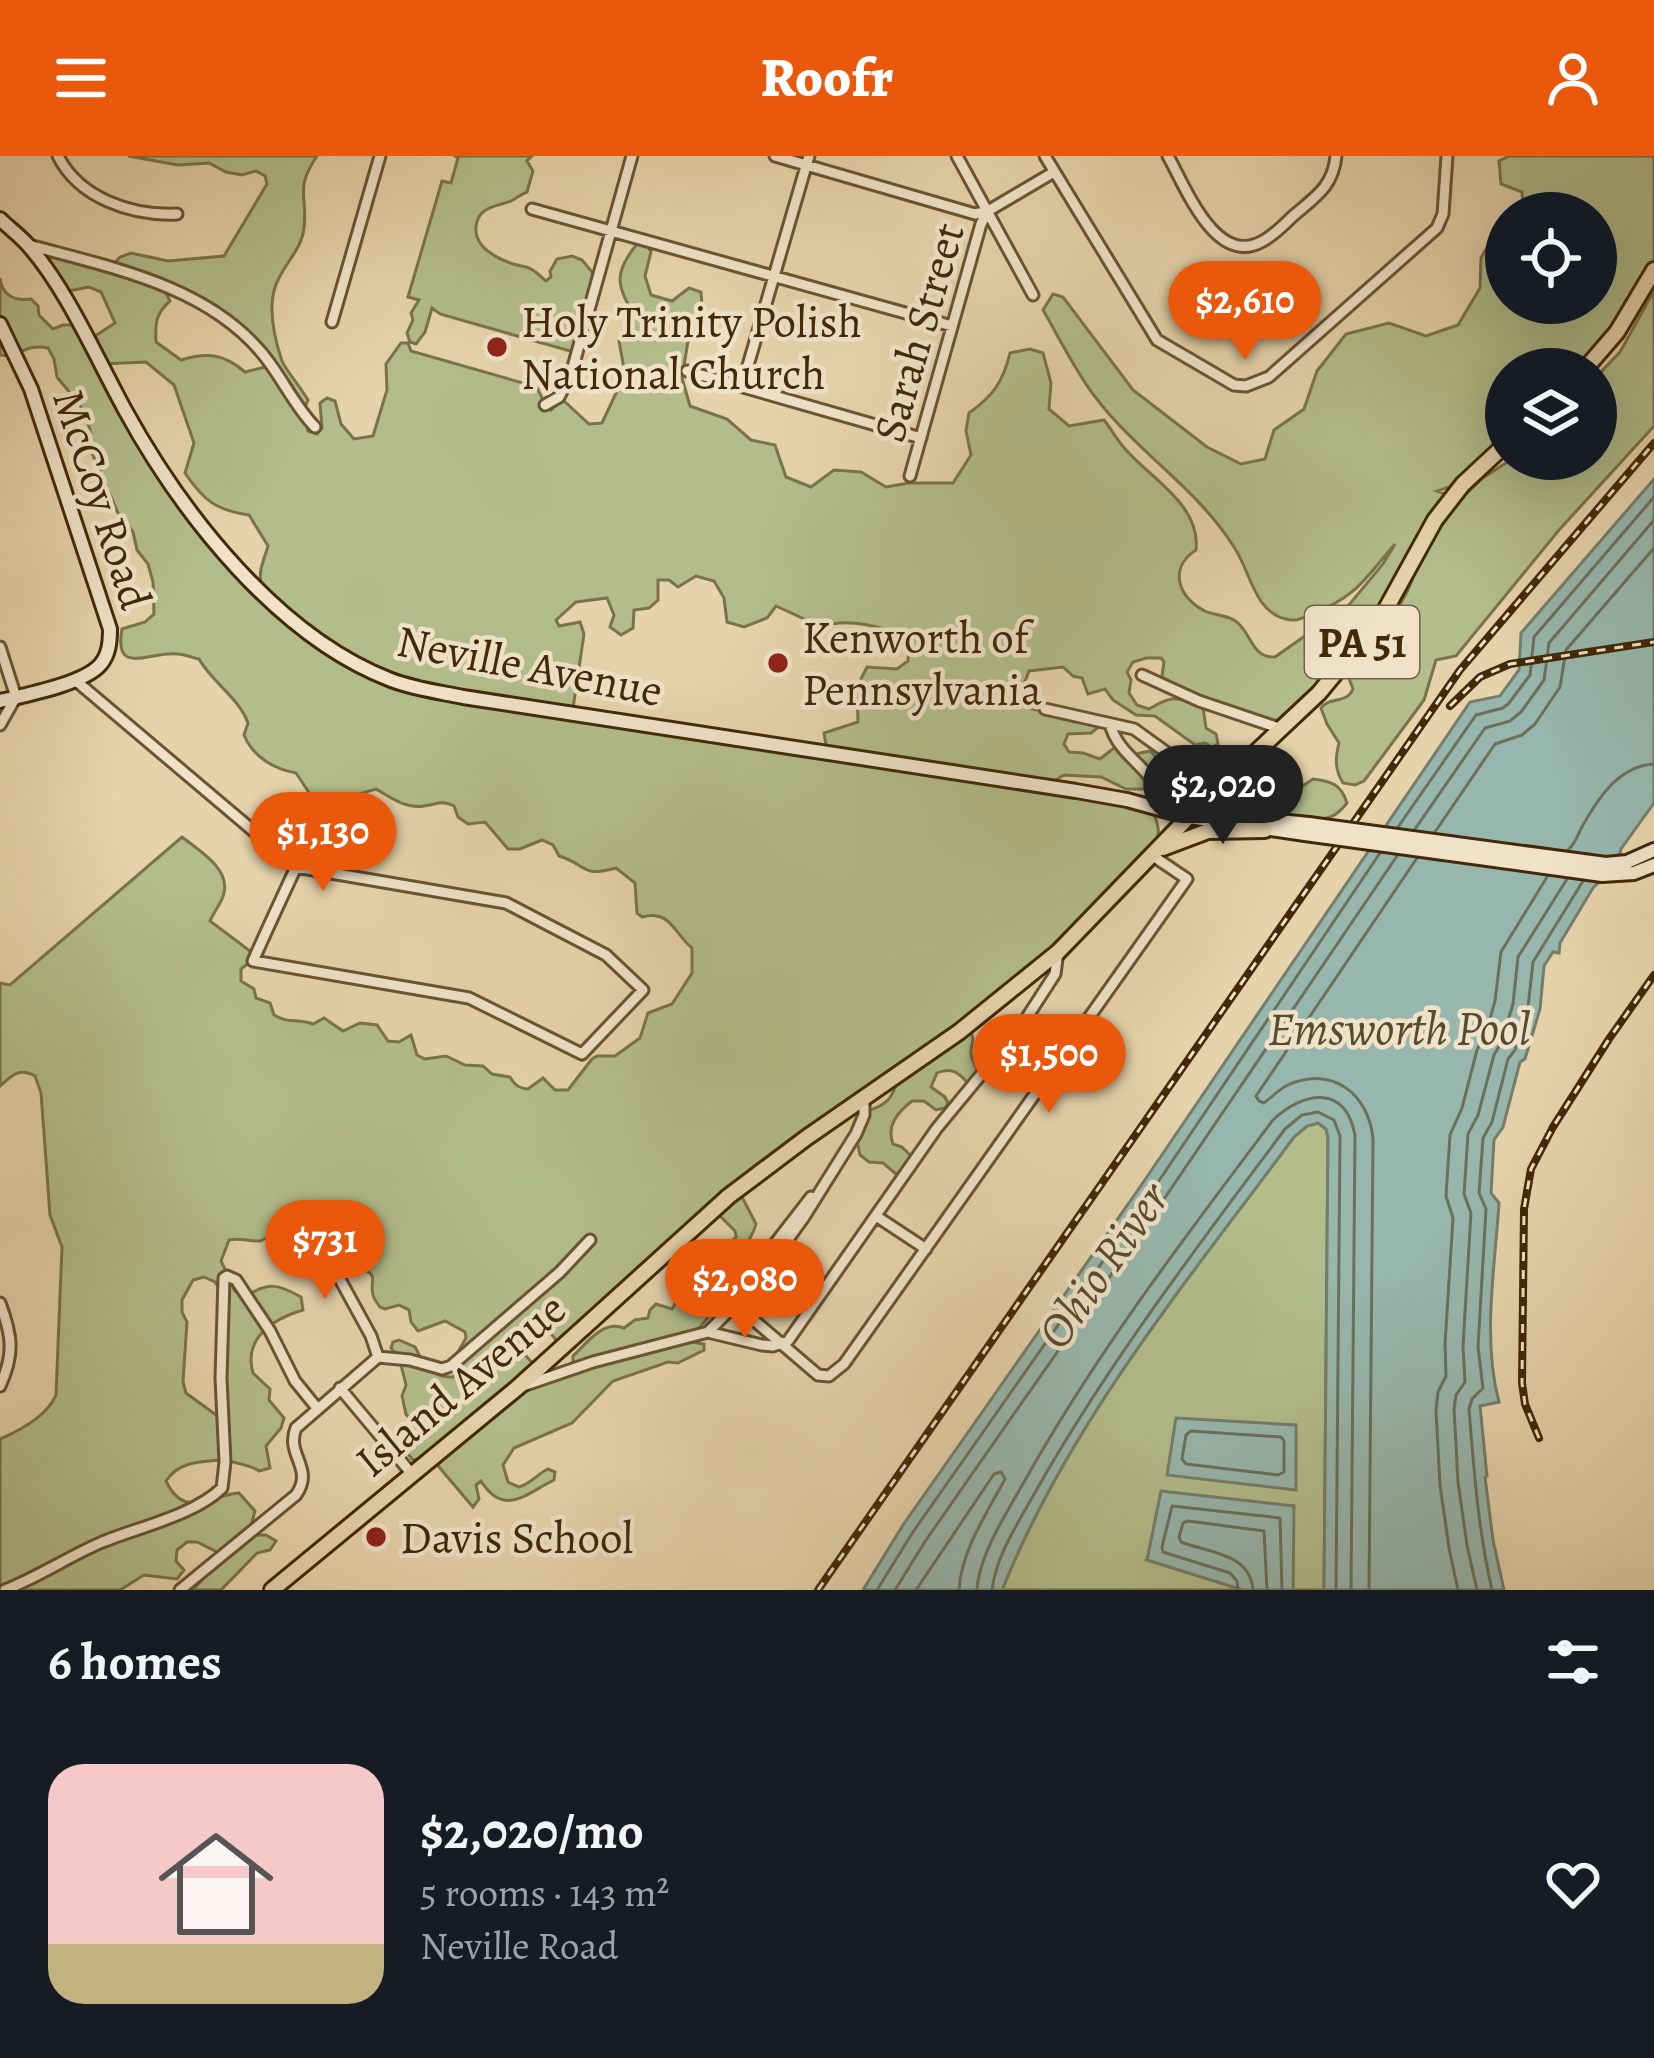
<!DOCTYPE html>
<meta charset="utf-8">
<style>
body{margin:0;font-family:Alegreya,serif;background:#242831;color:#f1f3f6;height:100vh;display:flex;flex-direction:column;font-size:45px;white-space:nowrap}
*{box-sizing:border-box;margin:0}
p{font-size:39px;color:#9ea1a6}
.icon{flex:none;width:66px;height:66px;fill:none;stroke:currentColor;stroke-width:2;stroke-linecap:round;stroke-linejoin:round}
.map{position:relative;height:1434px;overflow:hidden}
.panel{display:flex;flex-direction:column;background:#171b24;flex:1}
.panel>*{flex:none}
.controls{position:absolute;left:1485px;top:36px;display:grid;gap:24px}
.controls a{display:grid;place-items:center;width:132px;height:132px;border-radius:50%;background:#171b24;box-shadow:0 12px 48px #0002;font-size:60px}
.price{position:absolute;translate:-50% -102px;padding:0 27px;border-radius:42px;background:#ea580c;color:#fff;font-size:39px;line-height:78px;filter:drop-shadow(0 3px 6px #0008)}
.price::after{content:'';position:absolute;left:50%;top:72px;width:36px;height:27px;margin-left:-18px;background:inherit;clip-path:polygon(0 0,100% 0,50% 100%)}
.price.active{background:#222;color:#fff}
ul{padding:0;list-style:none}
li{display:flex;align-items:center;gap:36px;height:300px;padding:0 48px}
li+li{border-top:3px solid #363941}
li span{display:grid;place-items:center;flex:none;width:336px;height:240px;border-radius:36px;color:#555}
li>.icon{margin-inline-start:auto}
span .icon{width:144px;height:144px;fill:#fffc;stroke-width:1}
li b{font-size:51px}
h2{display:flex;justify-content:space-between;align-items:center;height:144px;padding:0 48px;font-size:51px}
header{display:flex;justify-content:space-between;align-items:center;height:156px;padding:0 48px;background:#ea580c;color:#fff;font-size:54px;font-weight:800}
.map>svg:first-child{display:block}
.green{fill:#b2bd8b;stroke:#7a7349;stroke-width:3}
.water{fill:#97b7ae;stroke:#757e6b;stroke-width:3}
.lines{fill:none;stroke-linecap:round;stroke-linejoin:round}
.shore{stroke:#6c705a;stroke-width:3}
.street-casing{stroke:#6b5430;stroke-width:15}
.secondary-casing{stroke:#422907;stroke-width:18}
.primary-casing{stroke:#422907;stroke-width:20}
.street{stroke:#efe2c8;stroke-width:9}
.secondary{stroke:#efe2c8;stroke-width:12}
.primary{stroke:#e6d3ab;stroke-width:14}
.rail-casing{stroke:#422907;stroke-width:8}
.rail{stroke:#efe2c8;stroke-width:3;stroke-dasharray:9;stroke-linecap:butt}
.secondary-bridge-casing{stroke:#422907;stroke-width:18;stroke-linecap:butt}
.secondary-bridge{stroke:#efe2c8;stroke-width:12}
.poi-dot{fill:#8f2418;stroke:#efe2c8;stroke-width:4.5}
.labels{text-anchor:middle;stroke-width:9;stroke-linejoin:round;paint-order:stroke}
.shield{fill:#efe2c8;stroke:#766041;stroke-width:3}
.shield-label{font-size:42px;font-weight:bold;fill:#422907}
.poi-label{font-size:45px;fill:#422907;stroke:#efe2c8;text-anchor:start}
.street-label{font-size:45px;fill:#422907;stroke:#efe2c8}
.water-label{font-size:48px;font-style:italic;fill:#574c31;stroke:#efe2c8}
</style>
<header><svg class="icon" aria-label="menu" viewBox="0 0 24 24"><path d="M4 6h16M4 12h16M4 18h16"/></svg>Roofr<svg class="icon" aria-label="person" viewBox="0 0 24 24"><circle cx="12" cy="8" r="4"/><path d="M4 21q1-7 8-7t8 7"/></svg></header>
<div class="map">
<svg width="1654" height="1434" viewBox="0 0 1654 1434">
<rect width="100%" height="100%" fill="#e6d3ab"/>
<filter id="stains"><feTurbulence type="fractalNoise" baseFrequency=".00167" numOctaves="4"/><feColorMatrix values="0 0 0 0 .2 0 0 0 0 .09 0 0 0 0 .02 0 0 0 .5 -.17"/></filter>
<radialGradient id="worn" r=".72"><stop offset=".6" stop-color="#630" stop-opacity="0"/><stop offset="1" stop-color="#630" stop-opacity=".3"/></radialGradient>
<path class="green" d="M128,0H317C294,34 308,39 304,72C302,92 287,105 279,122C266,145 274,181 282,205C286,214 301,232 308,244L303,255L242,171L207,144L170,127L164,128L111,111L120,101L131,97L168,105L224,100L267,28L265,20L256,15L242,19L226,16L209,7L178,9Z
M455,0H532L527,5L533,15L527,36C521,38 517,42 511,45C496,51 478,50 476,71C474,91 496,102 513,108C519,110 526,110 531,113C537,116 541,121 546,125L551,121L550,115L557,103L572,100L582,104L597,122L577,197L440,158L432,152L425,176L416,188L410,186L407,177L413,164L411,157L419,144L408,141L442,25L451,27L458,2Z
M1509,0H1654V108L1616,175L1582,213H1506V285L1462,327L1437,335L1448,339L1449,344C1423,379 1406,420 1383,457C1366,484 1344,507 1323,530C1314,540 1301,557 1289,562C1272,569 1261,558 1244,559L1168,530L1162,520L1164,506L1161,502H1146L1133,506L1127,516L1131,524L1129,537L1137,549L1149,553C1173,538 1177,541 1203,551L1206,572L1216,578L1218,588L1212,591L1205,587L1195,589L1155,560L1136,559L1113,544L1105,533L1088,538L1082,522L1073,520L1063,511L1029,515L1023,531L1012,540L1013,548L1100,570L1091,577L1068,578L1064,588L1069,596L1083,597L1100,603L1114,592L1131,599L1150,595L1171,616L1173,635L1166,638L1161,633H1126L1101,621L1064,619L1049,628L827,595L824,577L858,566L857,531L867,511L897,513L908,505L909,483C886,471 847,461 822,471L776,450L767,462L744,471L727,466L724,442L714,425L696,420L678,431L669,424H658V444L649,452L634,454L633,472L621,479L610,471L614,459L607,442L576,446L556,464L559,470L580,466L584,478L572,559L1127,647L1153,655C1158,668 1161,677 1155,691C1147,708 1125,724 1112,738C1002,856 860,931 736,1030C674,1080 617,1136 559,1190C549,1167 527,1167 517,1190L536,1211L424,1302L413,1304L403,1292L405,1286L418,1283L420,1277L406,1258L402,1240L406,1229L399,1201L391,1192L393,1186L399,1184L415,1191C424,1209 432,1222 453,1221L457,1216V1198L466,1182L465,1176L445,1165L418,1175L411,1166L409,1154L399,1149L385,1153L380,1151C377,1147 374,1143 373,1139C369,1122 381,1120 359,1112L357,1099L349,1092C330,1098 317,1113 296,1104C289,1091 285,1076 269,1081C266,1082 263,1084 260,1085C249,1086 241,1081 229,1084L221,1105L235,1135L246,1140C269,1126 278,1128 301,1141L303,1154C273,1163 243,1182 253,1217L270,1233L269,1244L284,1262L281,1272L266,1290L270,1312L259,1315C249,1308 239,1309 228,1304L224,1230L227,1142L215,1126L204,1121L193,1124L182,1144V1156L187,1166L183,1226L186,1237L219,1261L223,1304C200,1306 179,1305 166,1325C184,1364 211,1339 239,1337L255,1355L252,1366L255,1379H266L276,1385L270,1394L257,1397L221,1434H193L216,1408L219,1397L197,1386H187L177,1394L176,1405L184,1414L177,1423L144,1419L120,1434H0V1283C21,1274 47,1260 56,1239L62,1091L50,1059L41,937L35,920C19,911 13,919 0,930V827L10,829L182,681C198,694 230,712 224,737C222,747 214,755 210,765L254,798L251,805L241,813V825L254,833L256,842L270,847L274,859C288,868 298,862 313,868L324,862L343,875L360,867L377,869L388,885L399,886L411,879L417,899L425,903L446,900L465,909L483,910L492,918L510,921C515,929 518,932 528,933L543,922L555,934H568L592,903L597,900H615L640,882L648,857L672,848L692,817V792C674,777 670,753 642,761L637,757L635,727L616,712C580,722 587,708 559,700L553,689L542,684L520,693H508L485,666L468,668L458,661L454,650C441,644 438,648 424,650C406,653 391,642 376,633L325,648L310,638L296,617C274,613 253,601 244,579L248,567C239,542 211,525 199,503C192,502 185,498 178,498C151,494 113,522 122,473L145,466L154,458L153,426L148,408L137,394L133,376L118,357L91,295L90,273L80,249L57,221L54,203L48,192C26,187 19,202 0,199C0,172 0,148 0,122C2,140 15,145 31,143L38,150L39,159L53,173L63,169H77L133,272L182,349L220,397L303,474L354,508L414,534L551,555L415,530C395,523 373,516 354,505C335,494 265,446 261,426C258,415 265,401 268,390L249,359C216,354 204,345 185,317L194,287L174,229L146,206L102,208L89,184L115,167L101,136L89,131L63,136L34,93L163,131L170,145C156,157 155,167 156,186L181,204C208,196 224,198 245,216L269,210L305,260L308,275L317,278L322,272L320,247L327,242L335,245L341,268L354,283L373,280L387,234L386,208L401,187H408L411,195L537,231L546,251L551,254L558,247L564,245L589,268L602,267L625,218L619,185L634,158C615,129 615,115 637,88L647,89L651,96L645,120L651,139L672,145L689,132L701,136L703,164L688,185L682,222L690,250L727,263L751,284L775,289L786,321L811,331L834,314L861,316L886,331L909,327H953L971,299L966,275L969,257C993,240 1003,226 1010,197L1030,193L1043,197L1051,227L1049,253L1069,270L1104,264C1112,274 1118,286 1127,295C1153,324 1201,350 1196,394C1168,412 1178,442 1205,455C1214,459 1225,459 1234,464C1252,475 1250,502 1275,501L1349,449L1383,408L1395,388C1365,422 1358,440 1312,458C1303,462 1296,466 1286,463C1254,456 1250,414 1234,391C1197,332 1137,296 1096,242C1075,215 1060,183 1043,154L1053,138L1063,141L1133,234L1207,291L1241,308L1265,303L1274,274L1304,253L1317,215L1346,178L1389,167L1426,180L1458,169L1480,132L1481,102L1505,59L1506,147H1596V57H1510L1523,53L1522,36L1501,28L1499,5Z
M1654,135V270L1559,374L1456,500L1436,504L1424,544L1364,625L1355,629L1343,627C1335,614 1335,603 1339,587L1327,568L1321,552C1330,540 1347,548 1353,533L1347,517L1382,479L1407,436L1425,393L1452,351L1483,322L1512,303H1596V221L1620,196Z
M1246,619L1264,635L1282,619L1287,620L1292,631L1298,633L1313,623C1331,625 1341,628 1347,647C1343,652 1338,658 1332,660C1311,670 1260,657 1240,648L1235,638L1236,627Z
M967,873C978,883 970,886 971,898C972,905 977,912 979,918L970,929C959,918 953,910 937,917L931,931L945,941L948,947L945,952L936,954L924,945H912C898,956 886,969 893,988L902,991L912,1001L902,1023L883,1007L869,1006L860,999L856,980L867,955C887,949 893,942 898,922Z
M1318,967L1326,973L1328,981L1324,1434H1293V1350L1147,1404L1243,1434H1002C1069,1267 1188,1124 1294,981L1307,970Z
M739,1035L756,1068C752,1084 740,1094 736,1109L739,1114L744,1116L753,1112C763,1117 764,1125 760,1134C745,1138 734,1145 719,1148L696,1176L578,1208L573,1206V1200C588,1186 603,1164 624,1172L635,1164L648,1162L650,1154L656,1148L672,1153L680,1139L696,1124L692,1116L694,1104L702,1102L710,1108L725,1109L730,1104L729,1088L736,1081L735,1075L715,1055Z
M684,1185L704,1188V1194L678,1207L668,1206L613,1225L572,1267L514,1292L503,1309L508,1326L519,1331C532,1327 537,1318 548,1313L555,1316L554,1324C527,1337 504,1362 481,1325L476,1329L479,1343L473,1351L433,1304L521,1233L593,1208Z"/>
<path class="water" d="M1654,323V647L1621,693L1617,708L1593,732L1560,787L1559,797L1553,796L1544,810L1540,853L1525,903L1520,906L1503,971L1494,984L1491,1037L1499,1047C1495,1112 1482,1182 1499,1246L1480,1250L1487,1320L1485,1321L1493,1384L1504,1434H1324L1328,981L1326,973L1318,967L1307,970L1294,981C1188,1124 1069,1267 1002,1434H863L903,1369L1140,1031L1470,546L1500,540L1519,514L1521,477Z
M1176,1262L1296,1269V1334L1167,1319Z
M1161,1335L1294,1350L1293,1434H1243L1147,1404Z"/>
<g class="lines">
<path class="shore" d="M1398,671L1476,559L1503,552L1509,547L1530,519L1534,481L1654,341
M1415,673L1485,572L1510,565L1521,556L1544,524L1549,487L1654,364
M1435,676L1495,588L1522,579L1535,568L1560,531L1566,494L1654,392
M1568,694C1577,686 1577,679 1583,669C1599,641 1619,610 1654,608
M1191,1275L1281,1281L1284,1285V1316L1278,1319L1186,1308L1182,1303L1186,1279Z
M877,1434L913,1376L1150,1038L1380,697
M895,1434L926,1384L1162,1046L1397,700
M916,1434L994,1318L1001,1316L1005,1323C987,1357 961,1395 959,1434
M977,1434C979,1399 1007,1356 1024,1326C1096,1197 1185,1081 1273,964C1304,935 1345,928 1355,979L1351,1434
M992,1434C996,1399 1020,1364 1037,1333C1109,1206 1198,1090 1285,973L1302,959L1318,956L1334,964L1340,980L1336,1434
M1238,1434L1237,1425L1230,1417L1163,1396L1162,1391L1172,1350L1280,1362L1282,1434
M1253,1434C1250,1397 1209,1397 1181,1386L1179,1381L1183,1367L1188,1365L1264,1375L1267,1434
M1369,1434L1373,983C1369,938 1332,909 1288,929C1279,933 1272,941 1264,947L1259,945L1256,940L1417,702
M1458,1434L1449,1392L1440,1329L1436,1254L1438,1236L1446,1220L1445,1188L1453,1062L1446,1040L1450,979L1462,952L1477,894L1486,877L1495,845L1501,796L1547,721
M1477,1434L1467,1389L1458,1326L1454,1253L1456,1239L1465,1226L1463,1190L1471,1057L1464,1038L1468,978L1478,959L1494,899L1502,885L1513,848L1518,801L1567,723
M1492,1434C1478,1373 1474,1314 1469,1253L1472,1243L1483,1232L1478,1191L1486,1053L1479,1037L1483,982L1492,966L1508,903L1515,894L1528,851L1533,806L1583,725"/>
<g class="street-casing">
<path id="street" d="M58,0C79,42 131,60 177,58
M775,0L975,58L988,55
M957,0L1033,139
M1045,0L1157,184L1234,229L1246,230L1269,221L1437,72L1443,58L1447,0
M1168,0C1186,32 1216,112 1263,85C1274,79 1284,69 1293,60C1315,41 1333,31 1336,0
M532,53L952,170
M29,89C109,111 205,129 261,196C281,219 294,250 315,271
M332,166L380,0
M687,215L921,282
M742,230L809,0
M545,249L559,241L571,218L632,0
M910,320L981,68L988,55L1054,16
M0,491L16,541L0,569
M1142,519L1199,545L1282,573
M75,524L296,711L506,747L606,799L643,834L582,898L469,842L253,805C274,758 296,711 318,664
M1045,553L1134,573L1202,622
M1110,568C1117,594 1137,604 1152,624C1158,633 1159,643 1161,653
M876,1060L926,1093
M313,1074L371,1180L378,1201
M753,1116L811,1041
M0,1147C12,1179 15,1198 0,1230
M735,1148L818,1219L829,1220L844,1208L1187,723L1153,700
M708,1176L758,1125L804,1061L856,978L864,959V942
M378,1201L410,1204L442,1213L451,1210L560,1116L590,1084
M523,1230L593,1206L708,1176L762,1189L773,1190L788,1185L937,972L1022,869L1055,818L1058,796
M340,1232L411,1317
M5,1434C38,1421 68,1401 100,1387C138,1371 193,1360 222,1332L225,1306L221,1222L224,1122L227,1120L236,1124L270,1175L295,1225L317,1252
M180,1434L296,1339C315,1312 285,1299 296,1272L378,1201"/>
</g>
<g class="secondary-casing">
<path id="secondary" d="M0,63C9,72 19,79 27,88C66,131 97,203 125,254C182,358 278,481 391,524C415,533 439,536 463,541L1076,635L1127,644L1189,661L1305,678
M0,168L31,233L110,473C110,486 109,499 100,509C83,528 25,539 0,545
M1250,662L1309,668
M1606,708L1627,706L1654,694
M1602,719L1634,717L1654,709"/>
</g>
<g class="primary-casing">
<path id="primary" d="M1585,213L1617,176L1654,114
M1232,621C1221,645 1236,656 1258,663
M1163,692L1208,675L1265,674
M272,1434L517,1232L729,1040L806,982L959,876L1058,796L1202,647L1319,537L1381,462L1435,364L1463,328L1506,288"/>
</g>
<use href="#street" class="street"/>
<use href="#secondary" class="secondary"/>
<use href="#primary" class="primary"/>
<g class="rail-casing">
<path id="rail" d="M1450,550L1480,521L1510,508L1654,486
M1539,1282L1525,1248L1522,1227L1524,1053L1531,1013L1553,971L1609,883L1654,819
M818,1434L1460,514L1654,287"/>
</g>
<use href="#rail" class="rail"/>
<g class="secondary-bridge-casing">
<path id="secondary-bridge" d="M1309,668L1606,708
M1305,678L1602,719"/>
</g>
<use href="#secondary-bridge" class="secondary-bridge"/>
</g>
<g class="poi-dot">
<circle cx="497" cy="191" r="12"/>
<circle cx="778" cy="507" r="12"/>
<circle cx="376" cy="1381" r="12"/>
</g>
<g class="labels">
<rect class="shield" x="1305" y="450" width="114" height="72" rx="9"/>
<g class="shield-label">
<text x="1362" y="501">PA 51</text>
</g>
<g class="poi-label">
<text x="521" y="181">Holy Trinity Polish<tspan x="521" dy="52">National Church</tspan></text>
<text x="802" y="497">Kenworth of<tspan x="802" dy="52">Pennsylvania</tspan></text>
<text x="400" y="1397">Davis School</text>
</g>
<g class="street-label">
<text transform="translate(918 176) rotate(-74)" y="16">Sarah Street</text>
<text transform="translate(103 343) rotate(72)" y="16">McCoy Road</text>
<text transform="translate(530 509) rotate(11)" y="16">Neville Avenue</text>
<text transform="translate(460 1228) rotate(-40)" y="16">Island Avenue</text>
</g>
<g class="water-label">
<text x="1399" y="888">Emsworth Pool</text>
<text transform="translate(1102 1109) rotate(-55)" y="17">Ohio River</text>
</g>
</g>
<rect width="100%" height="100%" filter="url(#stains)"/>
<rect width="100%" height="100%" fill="url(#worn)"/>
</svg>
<div class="controls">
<a><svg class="icon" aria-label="locate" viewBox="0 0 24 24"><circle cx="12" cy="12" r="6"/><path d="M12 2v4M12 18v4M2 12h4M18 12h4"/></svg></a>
<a><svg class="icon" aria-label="layers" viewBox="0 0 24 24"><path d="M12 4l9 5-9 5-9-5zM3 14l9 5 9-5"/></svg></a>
</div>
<b class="price" style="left:1245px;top:207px">$2,610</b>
<b class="price active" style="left:1223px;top:691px">$2,020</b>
<b class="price" style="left:323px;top:738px">$1,130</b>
<b class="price" style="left:1049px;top:960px">$1,500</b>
<b class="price" style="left:325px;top:1146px">$731</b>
<b class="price" style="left:745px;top:1185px">$2,080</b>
</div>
<section class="panel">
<h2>6 homes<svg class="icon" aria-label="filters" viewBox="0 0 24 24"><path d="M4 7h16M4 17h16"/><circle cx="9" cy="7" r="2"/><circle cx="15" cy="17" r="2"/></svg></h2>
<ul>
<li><span style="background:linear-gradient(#f6c9c9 75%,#c2b280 0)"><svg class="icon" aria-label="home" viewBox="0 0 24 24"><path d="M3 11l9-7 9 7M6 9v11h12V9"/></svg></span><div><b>$2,020/mo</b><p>5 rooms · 143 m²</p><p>Neville Road</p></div><svg class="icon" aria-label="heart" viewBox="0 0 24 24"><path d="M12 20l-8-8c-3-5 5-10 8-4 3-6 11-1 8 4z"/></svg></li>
</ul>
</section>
